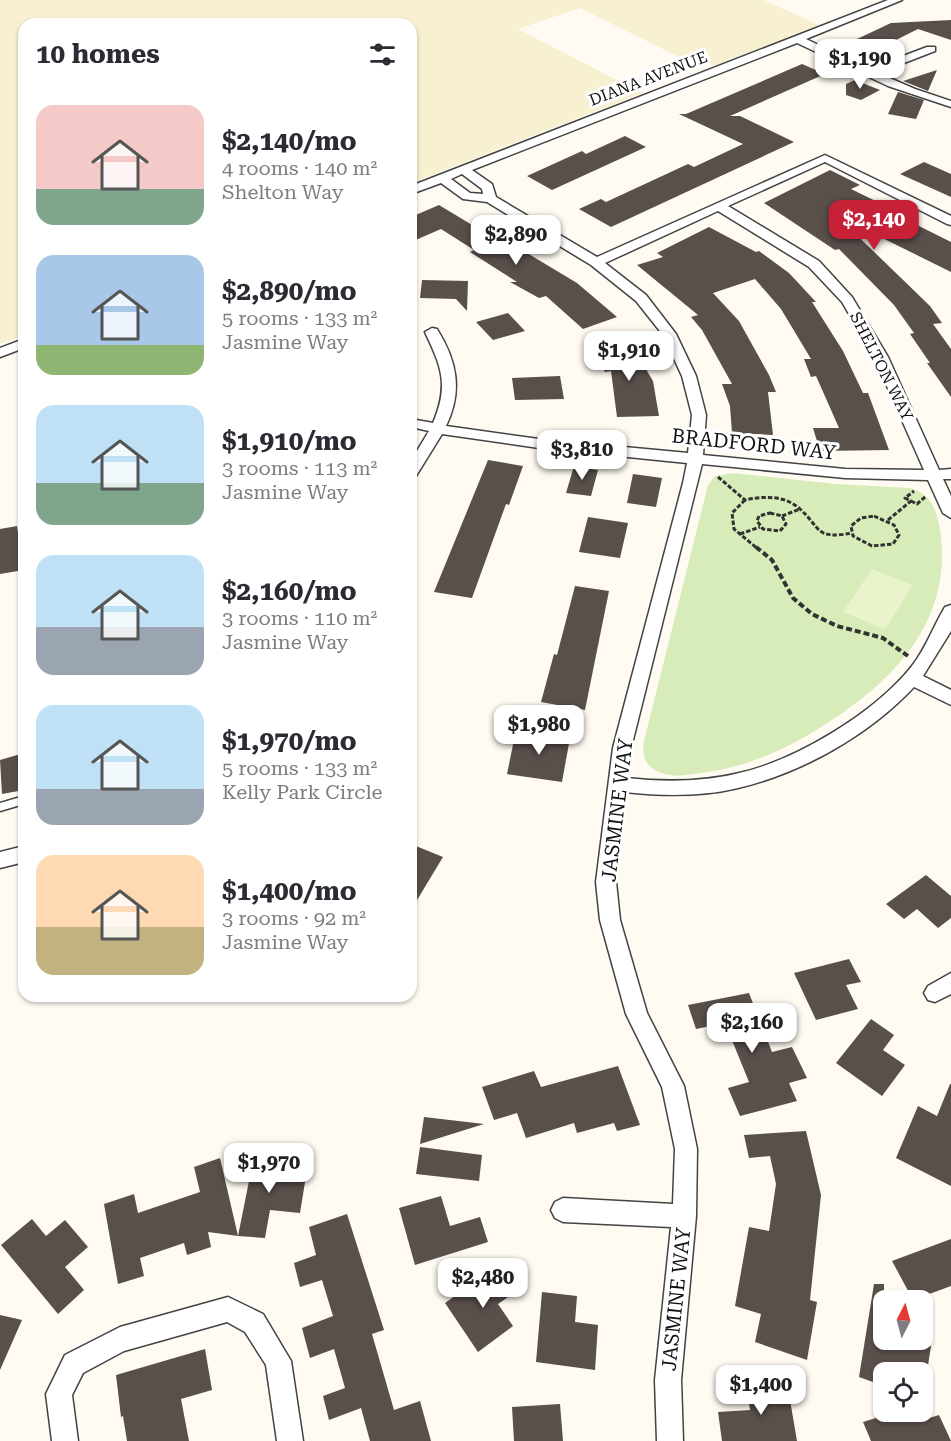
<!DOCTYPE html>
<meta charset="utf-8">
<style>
body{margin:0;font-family:"Roboto Serif",serif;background:#f7f7f7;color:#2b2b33;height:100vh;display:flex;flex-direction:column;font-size:22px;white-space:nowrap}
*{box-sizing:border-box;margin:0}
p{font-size:20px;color:#7c7c81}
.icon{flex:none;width:33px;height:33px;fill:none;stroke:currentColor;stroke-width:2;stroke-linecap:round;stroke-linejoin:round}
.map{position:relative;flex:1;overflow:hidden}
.side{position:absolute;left:18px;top:18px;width:399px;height:984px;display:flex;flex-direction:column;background:#fff;border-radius:18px;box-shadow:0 2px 4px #0004}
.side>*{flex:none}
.needle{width:39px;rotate:6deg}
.fabs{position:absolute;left:873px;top:1290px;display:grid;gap:12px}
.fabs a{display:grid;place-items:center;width:60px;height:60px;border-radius:12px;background:#fff;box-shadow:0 2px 4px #0004;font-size:30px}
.price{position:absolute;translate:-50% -51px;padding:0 14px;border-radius:12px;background:#fff;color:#222;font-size:20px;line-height:39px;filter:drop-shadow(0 2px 3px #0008)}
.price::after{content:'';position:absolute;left:50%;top:36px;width:18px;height:14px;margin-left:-9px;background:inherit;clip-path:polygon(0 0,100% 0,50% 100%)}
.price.on{background:#c72137;color:#fff}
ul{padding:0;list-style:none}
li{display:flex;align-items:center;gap:18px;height:150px;padding:0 18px}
li span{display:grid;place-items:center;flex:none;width:168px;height:120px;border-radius:18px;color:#555}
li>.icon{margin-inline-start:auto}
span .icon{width:72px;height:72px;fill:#fffc;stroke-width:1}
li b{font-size:26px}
h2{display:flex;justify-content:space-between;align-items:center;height:72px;padding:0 18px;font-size:26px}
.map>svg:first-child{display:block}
.farmland{fill:#f7f0d1}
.green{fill:#d8ecb9}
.pitch{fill:#e9f3cc}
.building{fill:#594f4b}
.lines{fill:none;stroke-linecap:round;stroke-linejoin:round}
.lane-casing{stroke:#434343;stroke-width:3}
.street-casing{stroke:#434343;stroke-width:3}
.path-far1{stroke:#323232;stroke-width:3;stroke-dasharray:4.5 2;stroke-linecap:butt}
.path{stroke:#323232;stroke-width:4;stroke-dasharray:6 3;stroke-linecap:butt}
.lane{fill:#fff;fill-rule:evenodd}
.street{fill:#fff;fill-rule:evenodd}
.labels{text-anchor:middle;stroke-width:6;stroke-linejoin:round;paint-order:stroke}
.far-street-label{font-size:16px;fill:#101010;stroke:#fff}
.street-label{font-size:20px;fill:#101010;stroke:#fff}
</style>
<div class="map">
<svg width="951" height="1441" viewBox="0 0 951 1441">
<rect width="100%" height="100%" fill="#fffbf2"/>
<path class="farmland" d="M0,0H764L819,25L714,66L703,62L695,65L580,8L518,29L642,93L411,183V24H24V335L0,344Z"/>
<path class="green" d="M733,473L836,484L910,488C934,494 938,515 941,537C951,633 880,692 808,735C774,755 740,768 702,773C692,774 680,777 670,775C650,772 640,760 644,741L708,485L715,476Z"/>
<path class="pitch" d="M872,569L913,585L885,629L843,612Z"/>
<path class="building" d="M951,20V40L918,29L880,48L857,39L891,23Z
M802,64L825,74L730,116H740L794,142L611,227L579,209L601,199L606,202L688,164L694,167L743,144L679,114H686Z
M937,70L928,91L903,81Z
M855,80L880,90L861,100L846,95V84Z
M898,92L924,100L916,119L888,114Z
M625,136L646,147L552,190L527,176L582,151L586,154Z
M924,162L951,174V197L900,174Z
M830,170L860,185L851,189L894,210L891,212L951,242V272L836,215L930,306L942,323L933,324L951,349V397L927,363H930L910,334L914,333L894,305L839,249L835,250L764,203Z
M439,205L497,240L502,238L577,283L617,317L583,329L546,296L539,298L510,282H517L470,252L474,250L441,229L411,242V217Z
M709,227L756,252L759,251L789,273L816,302H812L843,351L863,393H868L889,450L820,451L813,428H839L816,376L811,377L804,359H811L781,309L755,279L713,293L739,321L769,375L776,392H768L773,435L732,433L730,406L722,384H732L702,330L691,317L698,315L637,265L663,257L657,253Z
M422,280L468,281L467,311L456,299L420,298Z
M508,313L525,331L493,340L476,322Z
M631,344L653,381L659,416L617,417L611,371L605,372L593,350Z
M560,376L564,399L515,400L512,378Z
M488,460L523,466L509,505L506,504L472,598L434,592Z
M574,466L598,470L591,496L566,493Z
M633,474L662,478L656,507L627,503Z
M588,517L628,523L620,558L579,552Z
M17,526L24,570L0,574V529Z
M575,586L609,591L585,710L541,702L554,654L557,655Z
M516,730L570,738L562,782L507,774Z
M24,753V790L2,794L0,760Z
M411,844L443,857L411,910Z
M926,875L951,896V918L938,928L917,909L904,919L886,904Z
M849,959L861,982L846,985L858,1009L816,1020L794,973Z
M749,993L772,1052L792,1047L807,1078L789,1083L797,1101L740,1116L728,1088L749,1082L725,1023L696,1029L688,1005Z
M871,1019L894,1035L883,1050L905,1065L882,1096L836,1063Z
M618,1066L640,1125L617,1131L614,1123L577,1133L574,1123L526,1138L517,1113L494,1120L482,1087L534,1071L541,1087Z
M950,1084H951V1186L896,1158L918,1106L937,1116Z
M424,1117L484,1124L420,1144Z
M806,1131L821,1195L810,1300L817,1302L807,1360L755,1342L761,1314L735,1306L749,1227L769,1231L776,1184L770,1156L749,1158L744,1135Z
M420,1147L482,1155L479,1181L416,1174Z
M255,1151L281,1154L277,1174L306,1176L300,1213L270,1210L265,1238L238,1236Z
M220,1158L238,1236L208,1232L211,1247L187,1255L184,1243L140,1258L144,1276L118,1284L104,1204L134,1194L138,1213L200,1192L194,1167Z
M441,1196L450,1226L480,1217L488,1242L415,1265L399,1208Z
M347,1214L384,1330L372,1334L394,1410L420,1401L431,1441H370L361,1408L329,1420L323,1396L345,1388L334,1349L310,1358L302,1328L333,1316L322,1280L300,1287L294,1263L316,1255L309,1227Z
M32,1219L46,1236L65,1220L88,1247L65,1267L84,1290L58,1314L1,1245Z
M951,1239V1286L913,1300L892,1261Z
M496,1267L514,1293L498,1304L513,1326L478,1352L445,1303Z
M874,1284H884V1340H911L931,1346L927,1372H884V1386L859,1377Z
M542,1292L577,1296L575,1322L598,1325L595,1370L536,1362Z
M0,1315L22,1320L0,1370Z
M205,1349L212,1390L181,1399L189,1441H127L123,1416L121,1417L116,1375Z
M787,1382L797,1441H722L718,1412L750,1410L746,1384Z
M560,1404L563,1441H514L512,1407Z
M895,1412H921L920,1421L939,1415L951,1441H871L863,1422Z"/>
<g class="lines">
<g class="lane-casing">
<path id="lane" d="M24,796V804L0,811V803Z"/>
</g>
<g class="street-casing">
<path id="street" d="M888,0H902L806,39L869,69L927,47H935V51L878,73L915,89L951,101V107L888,86L797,43L472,170L492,184L496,197L597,257L825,155L951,216V225L947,224L825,162L728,206L819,261L852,297L888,357L939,470L951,469V479H943L951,496V518L943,513L928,480L845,478L702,464L631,748L626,778C663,782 700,782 735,774C794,762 875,713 912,666C926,648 933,627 945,607L951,605V631L923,676L951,690V705L914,687C869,735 802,773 738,788C701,797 662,796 625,792L616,882L620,920L647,1013L684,1086L697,1149L696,1216L681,1380L683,1441H657L655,1380L671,1227L563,1222L555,1218L551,1210L555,1202L563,1198L673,1204L675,1149L662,1087L626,1014L600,920L596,882L613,748L683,483L687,463L539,448L442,434L416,476L411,478V461L429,431L411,427V419L433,423C449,385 442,368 425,332L432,328L437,329C457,361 463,391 446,426L539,439L688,453L692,415L682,376L663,335L636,301L591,265L487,202L463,199L441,183L411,194V186ZM462,174L482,189L483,194L470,193L451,179ZM718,211L809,267L842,302L874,357L924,470L845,469L703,455L706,415L696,376L676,334L646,295L605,263Z
M24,339V348L0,357V348Z
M24,846V862L0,868V852Z
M951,973V994L935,1002L928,1000L924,993L928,986Z
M228,1297L263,1314L291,1361L303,1441H277L266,1365L245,1332L227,1322L124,1351L83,1373L72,1395L78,1441H52L46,1394L65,1355L120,1327Z"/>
</g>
<path class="path-far1" d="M718,477L745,500C763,496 785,495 800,509C821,528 815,540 852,533
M745,500L732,513L734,529L758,549
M911,501L917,504L925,497
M770,513L782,516L786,524L780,531L763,529L757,521L759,516Z
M782,516L800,509
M874,516L894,525L899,535L893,544L872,546L853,536L851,526L861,518Z
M888,520L911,501L905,498L914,491
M740,534L760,527"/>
<path class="path" d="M756,547L772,560L793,598L812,614L837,626L883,638L908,656"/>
<use href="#lane" class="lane"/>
<use href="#street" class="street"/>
</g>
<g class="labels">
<g class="far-street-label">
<text transform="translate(648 78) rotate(-21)" y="6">DIANA AVENUE</text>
<text transform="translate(882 366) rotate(63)" y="6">SHELTON WAY</text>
</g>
<g class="street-label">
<text transform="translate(754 444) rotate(6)" y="7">BRADFORD WAY</text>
<text transform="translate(617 810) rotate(-83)" y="7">JASMINE WAY</text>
<text transform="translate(676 1299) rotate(-84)" y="7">JASMINE WAY</text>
</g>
</g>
</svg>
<div class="fabs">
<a><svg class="needle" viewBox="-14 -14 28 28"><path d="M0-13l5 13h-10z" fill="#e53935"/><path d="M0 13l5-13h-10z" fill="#7c7c81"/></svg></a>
<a><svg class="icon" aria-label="locate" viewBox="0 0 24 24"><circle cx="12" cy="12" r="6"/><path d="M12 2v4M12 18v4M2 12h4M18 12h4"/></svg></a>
</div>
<b class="price" style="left:860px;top:90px">$1,190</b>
<b class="price on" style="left:874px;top:251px">$2,140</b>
<b class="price" style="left:516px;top:266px">$2,890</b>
<b class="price" style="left:629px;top:382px">$1,910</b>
<b class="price" style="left:582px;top:481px">$3,810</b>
<b class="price" style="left:539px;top:756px">$1,980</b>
<b class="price" style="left:752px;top:1054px">$2,160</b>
<b class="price" style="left:269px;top:1194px">$1,970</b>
<b class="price" style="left:483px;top:1309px">$2,480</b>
<b class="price" style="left:761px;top:1416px">$1,400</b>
<section class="side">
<h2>10 homes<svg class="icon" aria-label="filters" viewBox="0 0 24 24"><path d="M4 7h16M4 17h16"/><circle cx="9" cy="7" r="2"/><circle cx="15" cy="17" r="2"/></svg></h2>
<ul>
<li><span style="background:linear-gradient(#f6c9c9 70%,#7fa58c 0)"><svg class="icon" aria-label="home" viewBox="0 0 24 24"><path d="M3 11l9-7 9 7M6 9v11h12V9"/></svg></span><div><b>$2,140/mo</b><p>4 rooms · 140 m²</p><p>Shelton Way</p></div></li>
<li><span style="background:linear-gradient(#a9c7e8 75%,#8fb573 0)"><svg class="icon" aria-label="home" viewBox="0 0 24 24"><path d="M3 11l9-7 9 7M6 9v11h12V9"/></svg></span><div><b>$2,890/mo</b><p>5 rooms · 133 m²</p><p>Jasmine Way</p></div></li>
<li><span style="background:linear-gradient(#bfe0f5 65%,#7fa58c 0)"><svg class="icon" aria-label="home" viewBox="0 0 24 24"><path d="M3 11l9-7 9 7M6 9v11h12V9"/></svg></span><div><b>$1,910/mo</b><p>3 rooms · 113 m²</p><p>Jasmine Way</p></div></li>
<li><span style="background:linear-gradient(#bfe0f5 60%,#9aa5b1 0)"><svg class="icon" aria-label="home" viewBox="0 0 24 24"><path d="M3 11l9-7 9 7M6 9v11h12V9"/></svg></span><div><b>$2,160/mo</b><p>3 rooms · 110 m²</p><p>Jasmine Way</p></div></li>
<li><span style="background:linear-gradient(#bfe0f5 70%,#9aa5b1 0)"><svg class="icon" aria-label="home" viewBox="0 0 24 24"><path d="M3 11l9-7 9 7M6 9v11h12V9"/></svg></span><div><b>$1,970/mo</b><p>5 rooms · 133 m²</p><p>Kelly Park Circle</p></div></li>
<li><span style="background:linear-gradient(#ffd9b3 60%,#c2b280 0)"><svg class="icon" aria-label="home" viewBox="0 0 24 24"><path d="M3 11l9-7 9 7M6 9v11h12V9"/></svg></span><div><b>$1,400/mo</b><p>3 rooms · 92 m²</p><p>Jasmine Way</p></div></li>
</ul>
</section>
</div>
